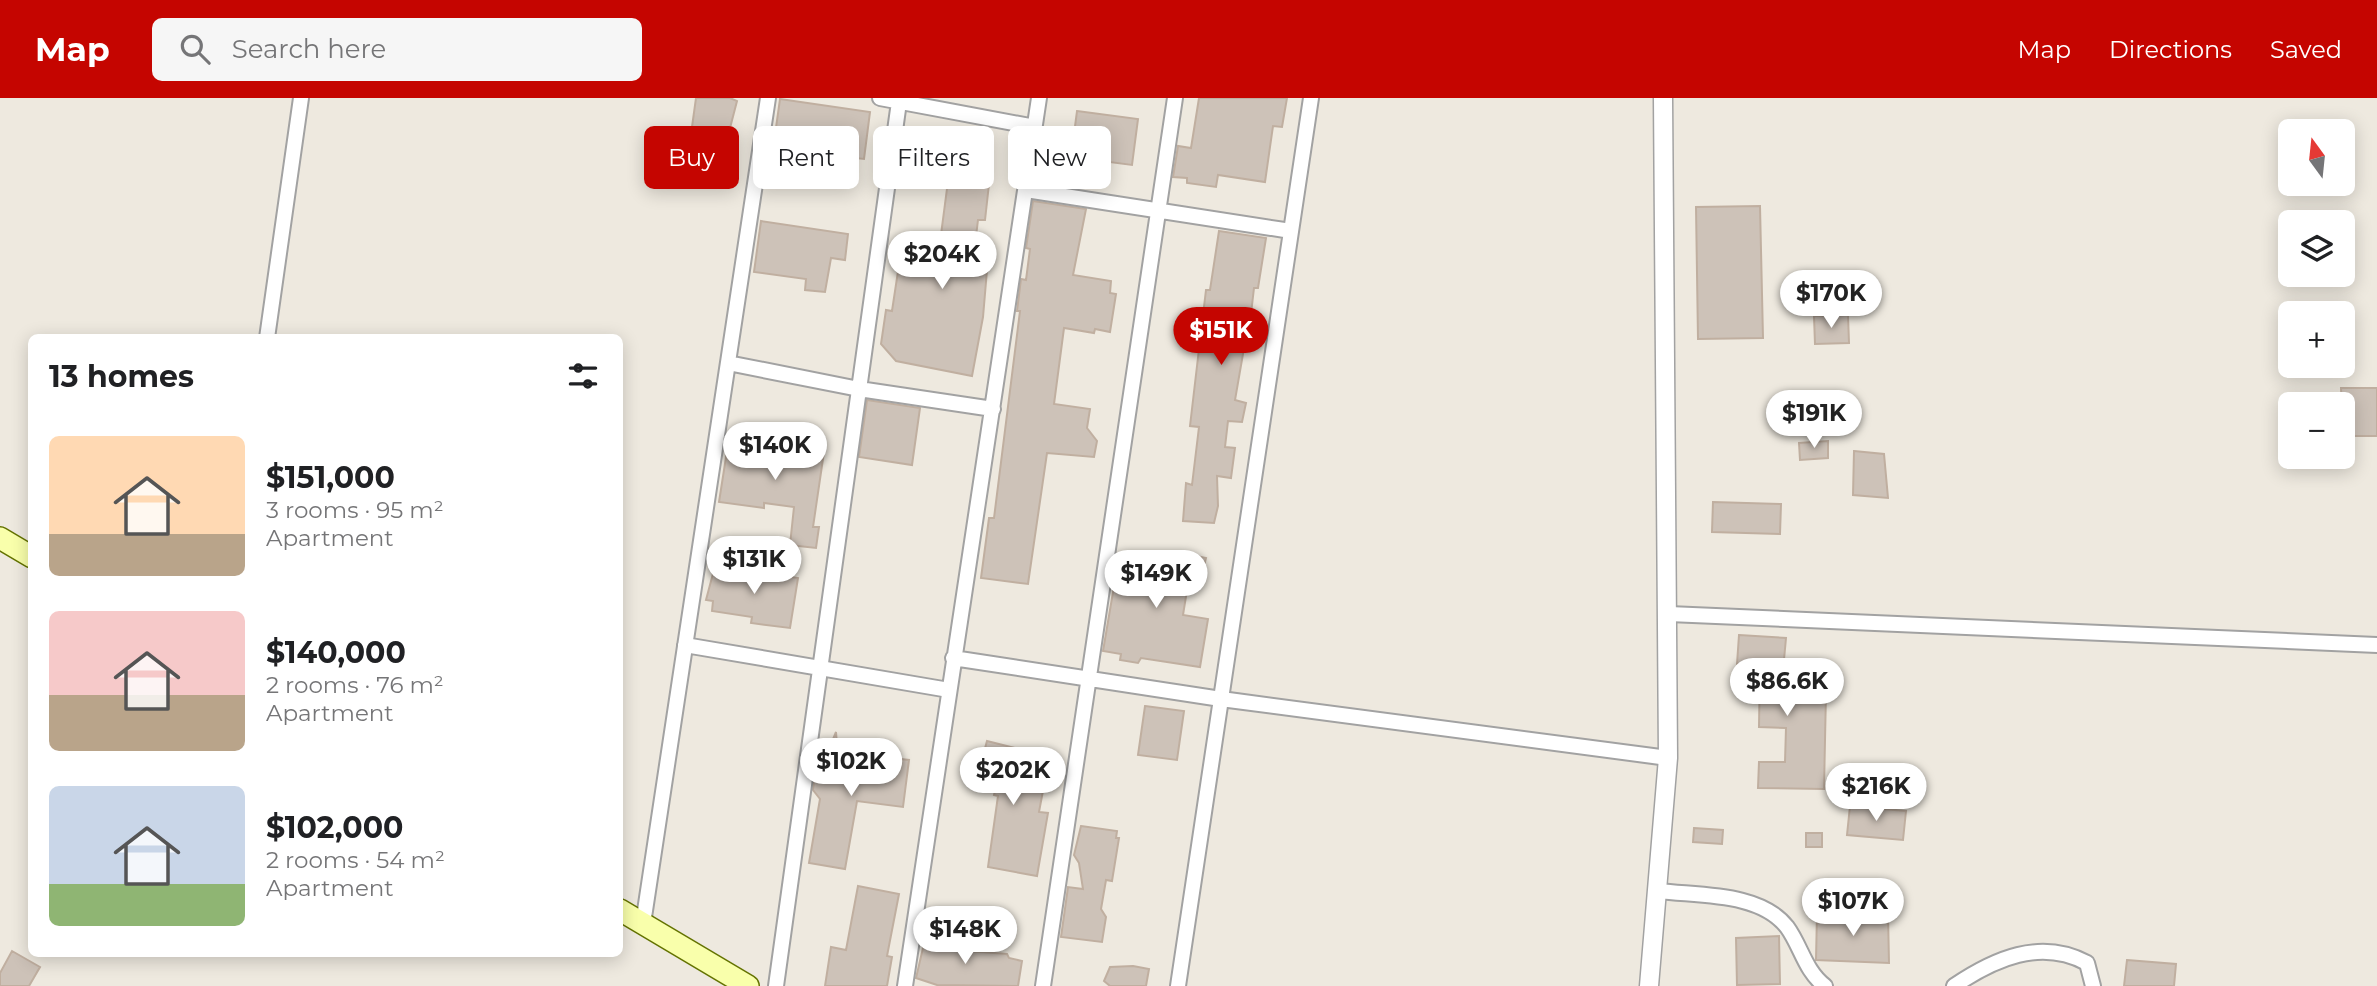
<!DOCTYPE html>
<meta charset="utf-8">
<style>
body{margin:0;font-family:Montserrat,sans-serif;background:#f6f6f6;color:#202124;height:100vh;display:flex;flex-direction:column;font-size:26px;white-space:nowrap}
*{box-sizing:border-box;margin:0}
p{font-size:23px;color:#757577}
.icon{flex:none;width:38px;height:38px;fill:none;stroke:currentColor;stroke-width:2;stroke-linecap:round;stroke-linejoin:round}
.map{position:relative;flex:1;overflow:hidden}
.panel{position:absolute;left:28px;top:236px;width:595px;height:623px;display:flex;flex-direction:column;background:#fff;border-radius:10px;box-shadow:0 4px 18px #0003}
.panel>*{flex:none}
.hud{position:absolute;left:644px;top:28px;width:665px;height:63px;display:flex;gap:14px}
.needle{width:46px;rotate:345deg}
.tools{position:absolute;left:2278px;top:21px;display:grid;gap:14px}
.tools a{display:grid;place-items:center;width:77px;height:77px;border-radius:10px;background:#fff;box-shadow:0 4px 18px #0003;font-size:35px}
.price{position:absolute;translate:-50% -60px;padding:0 16px;border-radius:24px;background:#fff;color:#222;font-size:23px;line-height:46px;filter:drop-shadow(0 2px 4px #0008)}
.price::after{content:'';position:absolute;left:50%;top:42px;width:21px;height:16px;margin-left:-10px;background:inherit;clip-path:polygon(0 0,100% 0,50% 100%)}
.price.on{background:#c50500;color:#fff}
ul{padding:0;list-style:none}
li{display:flex;align-items:center;gap:21px;height:175px;padding:0 21px}
li span{display:grid;place-items:center;flex:none;width:196px;height:140px;border-radius:10px;color:#555}
li>.icon{margin-inline-start:auto}
span .icon{width:84px;height:84px;fill:#fffc;stroke-width:1}
li b{font-size:30px}
h2{display:flex;justify-content:space-between;align-items:center;height:84px;padding:0 21px;font-size:30px}
.pill{padding:0 24px;border-radius:10px;background:#fff;box-shadow:0 4px 18px #0003;font-size:24px;line-height:63px}
.pill.on{background:#c50500;color:#fff}
header{display:flex;align-items:center;gap:42px;box-sizing:border-box;height:98px;padding:0 35px;background:#c50500;color:#fff}
header strong{font-size:33px}
nav{display:flex;gap:38px;margin-inline-start:auto;font-size:24px}
.search{width:490px;height:63px;background:#f6f6f6;display:flex;align-items:center;gap:18px;box-sizing:border-box;padding:0 24px;border-radius:10px;color:#757577;font-size:26px}
.map>svg:first-child{display:block}
.building{fill:#cdc2b8;stroke:#c0afa0;stroke-width:2}
.lines{fill:none;stroke-linecap:round;stroke-linejoin:round}
.minor-casing{stroke:#a2a2a2;stroke-width:18}
.tertiary-casing{stroke:#a2a2a2;stroke-width:21}
.secondary-casing{stroke:#647300;stroke-width:24}
.minor{stroke:#fff;stroke-width:14}
.tertiary{stroke:#fff;stroke-width:18}
.secondary{stroke:#f9ffab;stroke-width:21}
</style>
<header>
<strong>Map</strong>
<div class="search"><svg class="icon" aria-label="search" viewBox="0 0 24 24"><circle cx="10" cy="10" r="6"/><path d="M15 15l6 6"/></svg>Search here</div>
<nav><a>Map</a><a>Directions</a><a>Saved</a></nav>
</header>
<div class="map">
<svg width="2377" height="888" viewBox="0 0 2377 888">
<rect width="100%" height="100%" fill="#eee9df"/>
<path class="building" d="M696,0H730L737,3L729,34L692,29Z
M1199,0H1287L1282,29L1273,28L1265,84L1218,77L1216,89L1187,85V80L1173,79L1178,48L1191,50Z
M780,1L870,14L864,61L773,51Z
M1077,13L1138,21L1132,67L1071,59Z
M948,83L989,86L985,122H978L972,171L987,172L983,219L972,278L896,263L881,246L886,212L892,213L902,147L939,152Z
M1033,103L1086,111L1073,177L1111,183L1110,195L1116,196L1110,234L1095,231L1094,235L1064,230L1054,306L1090,311L1087,330L1097,343L1094,359L1047,355L1028,486L981,480L989,420H994L1020,213H1017L1021,181L1026,182L1030,151L1026,150Z
M1760,108L1763,240L1698,241L1696,109Z
M761,123L848,136L845,162L831,160L825,194L805,192L806,181L754,174Z
M1219,133L1266,140L1258,190H1254L1247,250H1244L1235,302L1246,305L1242,324L1228,323L1225,349L1235,350L1231,380L1217,378L1218,408L1214,425L1183,423L1186,385L1192,387L1199,329L1190,328L1199,251L1206,192H1210Z
M1848,217L1849,245L1815,246L1814,218Z
M2341,290H2377V338H2343Z
M867,302L920,310L912,367L859,359Z
M729,340L824,354L813,429H819L816,450L790,447L794,409L764,405V410L719,404Z
M1828,343V360L1800,362L1799,345Z
M1854,353L1884,356L1888,400L1853,397Z
M1713,404L1781,406L1780,436L1712,434Z
M1130,454L1175,461L1177,454L1206,460L1198,492H1187L1183,517L1208,521L1200,569L1141,560L1138,565L1120,562L1121,556L1103,553L1119,459H1129Z
M715,468L798,480L790,530L751,525L752,519L712,513L713,503L706,502Z
M1739,537L1786,540L1781,594H1826L1824,691L1758,690L1759,664H1785L1786,630L1759,629L1760,568L1737,566Z
M1145,608L1184,613L1177,662L1138,657Z
M836,634L838,660L873,658L909,662L903,709L857,703L845,771L809,765L820,701L813,692L814,683L819,679L816,673L818,655L827,656Z
M987,643L1019,651L1017,659L1038,663L1045,682L1039,714L1048,715L1037,778L988,769L998,698L994,697L995,693L970,690L972,674L969,669L970,661L984,654Z
M1850,708L1906,713L1903,742L1847,737Z
M1081,728L1117,733L1116,740H1119L1112,783L1106,782L1101,811L1106,819L1102,844L1061,839L1068,789L1083,791L1079,765L1074,757Z
M1694,730L1723,732L1722,746L1693,744Z
M1806,735H1822V749H1806Z
M858,788L899,796L887,858L892,859L887,888H825L831,849L846,852Z
M1817,815L1888,816L1889,865L1816,862Z
M926,837L970,847L969,853L1007,856L1009,860L1022,863L1018,888L937,887L916,880Z
M1779,838L1780,886L1737,887L1736,840Z
M12,853L40,869L29,888H0V875Z
M2127,862L2176,866L2174,888H2124Z
M1133,868L1149,871L1146,888H1110L1104,883L1110,869Z"/>
<g class="lines">
<g class="minor-casing">
<path id="minor" d="M880,0L1035,29
M1026,92L1291,133
M267,240L301,0
M728,265L859,291L993,311
M1669,516L2377,547
M685,547L949,592
M953,560L1221,601L1668,660
M1659,793C1699,798 1760,794 1787,829C1801,848 1805,873 1825,888
M643,826L768,0
M776,888L899,4
M905,888L1039,0
M1043,888L1175,0
M1178,888L1311,0
M1954,888C1994,861 2040,840 2087,865L2093,888"/>
</g>
<g class="tertiary-casing">
<path id="tertiary" d="M1649,888L1668,660L1663,0"/>
</g>
<g class="secondary-casing">
<path id="secondary" d="M0,440L32,459
M620,812L748,888"/>
</g>
<use href="#minor" class="minor"/>
<use href="#tertiary" class="tertiary"/>
<use href="#secondary" class="secondary"/>
</g>
</svg>
<div class="tools">
<a><svg class="needle" viewBox="-14 -14 28 28"><path d="M0-13l5 13h-10z" fill="#e53935"/><path d="M0 13l5-13h-10z" fill="#757577"/></svg></a>
<a><svg class="icon" aria-label="layers" viewBox="0 0 24 24"><path d="M12 4l9 5-9 5-9-5zM3 14l9 5 9-5"/></svg></a>
<a>+</a>
<a>−</a>
</div>
<b class="price" style="left:942px;top:193px">$204K</b>
<b class="price" style="left:1831px;top:232px">$170K</b>
<b class="price on" style="left:1221px;top:269px">$151K</b>
<b class="price" style="left:1814px;top:352px">$191K</b>
<b class="price" style="left:775px;top:384px">$140K</b>
<b class="price" style="left:754px;top:498px">$131K</b>
<b class="price" style="left:1156px;top:512px">$149K</b>
<b class="price" style="left:1787px;top:620px">$86.6K</b>
<b class="price" style="left:851px;top:700px">$102K</b>
<b class="price" style="left:1013px;top:709px">$202K</b>
<b class="price" style="left:1876px;top:725px">$216K</b>
<b class="price" style="left:1853px;top:840px">$107K</b>
<b class="price" style="left:965px;top:868px">$148K</b>
<div class="hud">
<a class="pill on">Buy</a>
<a class="pill">Rent</a>
<a class="pill">Filters</a>
<a class="pill">New</a>
</div>
<section class="panel">
<h2>13 homes<svg class="icon" aria-label="filters" viewBox="0 0 24 24"><path d="M4 7h16M4 17h16"/><circle cx="9" cy="7" r="2"/><circle cx="15" cy="17" r="2"/></svg></h2>
<ul>
<li><span style="background:linear-gradient(#ffd9b3 70%,#b9a48a 0)"><svg class="icon" aria-label="home" viewBox="0 0 24 24"><path d="M3 11l9-7 9 7M6 9v11h12V9"/></svg></span><div><b>$151,000</b><p>3 rooms · 95 m²</p><p>Apartment</p></div></li>
<li><span style="background:linear-gradient(#f6c9c9 60%,#b9a48a 0)"><svg class="icon" aria-label="home" viewBox="0 0 24 24"><path d="M3 11l9-7 9 7M6 9v11h12V9"/></svg></span><div><b>$140,000</b><p>2 rooms · 76 m²</p><p>Apartment</p></div></li>
<li><span style="background:linear-gradient(#c9d6e8 70%,#8fb573 0)"><svg class="icon" aria-label="home" viewBox="0 0 24 24"><path d="M3 11l9-7 9 7M6 9v11h12V9"/></svg></span><div><b>$102,000</b><p>2 rooms · 54 m²</p><p>Apartment</p></div></li>
</ul>
</section>
</div>
